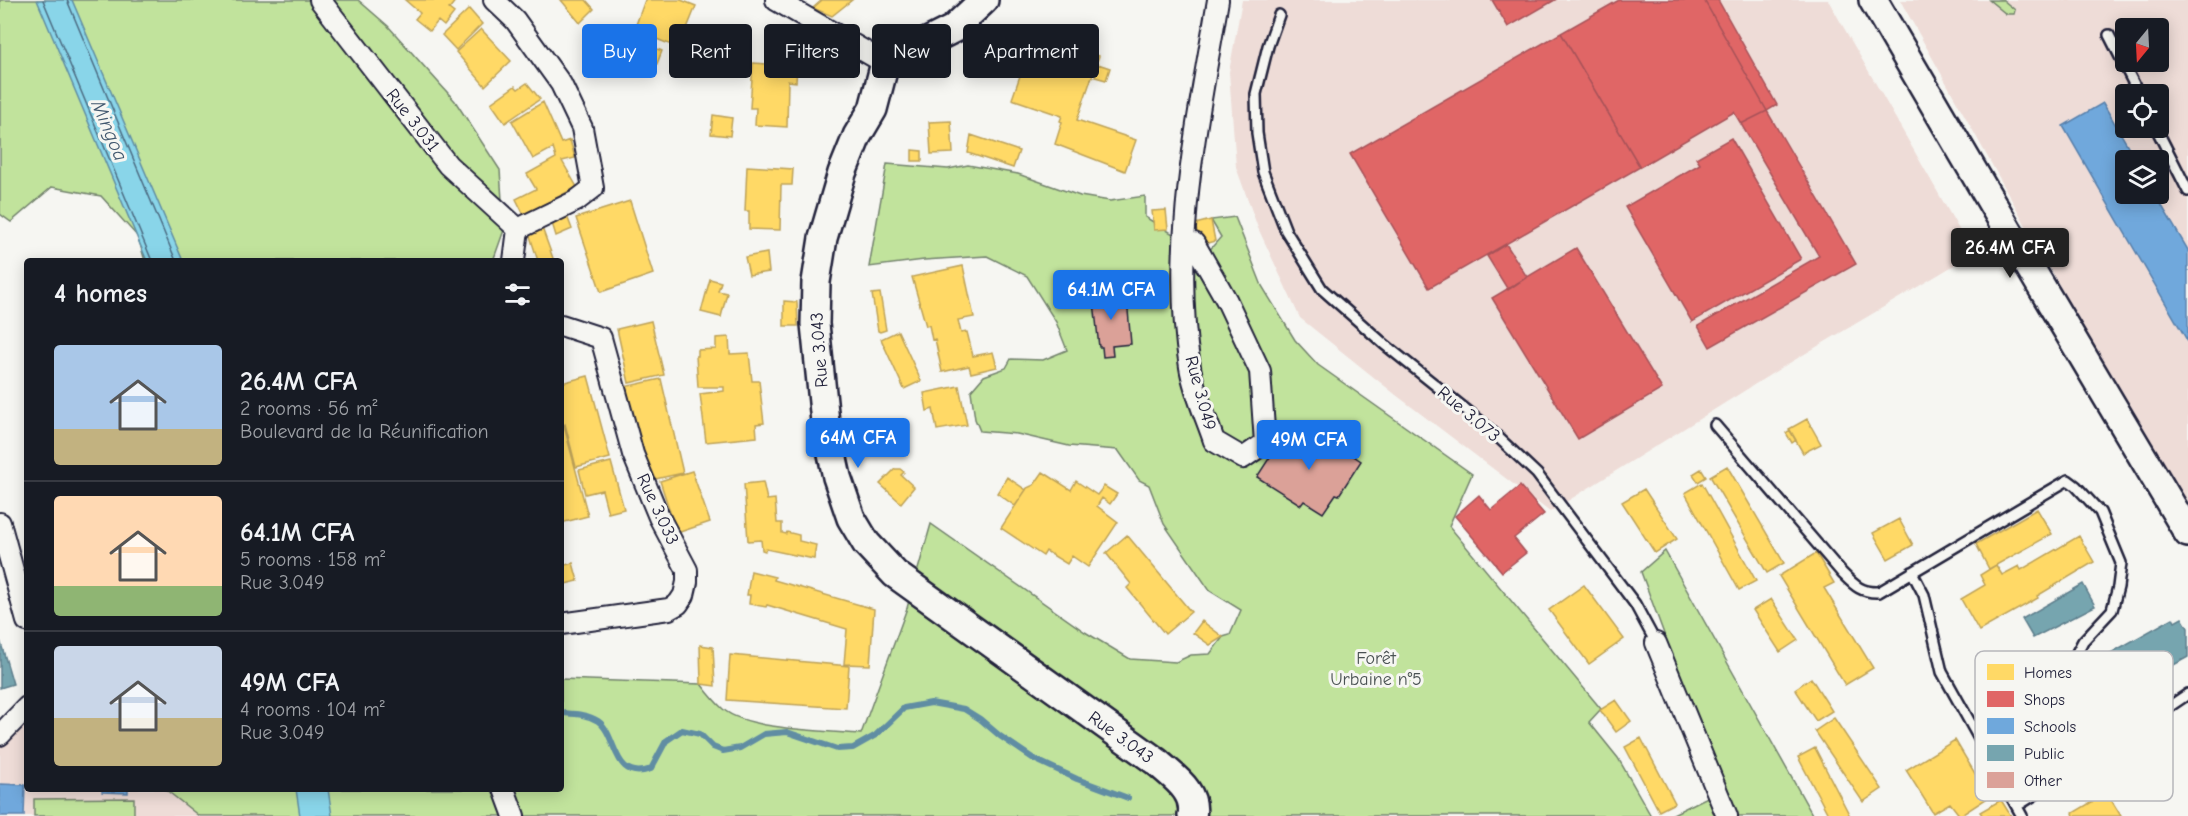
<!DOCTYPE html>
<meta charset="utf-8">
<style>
body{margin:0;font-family:"Comic Neue",sans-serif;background:#20242c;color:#f1f3f6;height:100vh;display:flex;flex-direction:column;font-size:22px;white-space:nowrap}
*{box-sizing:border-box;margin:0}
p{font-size:20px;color:#9ea1a6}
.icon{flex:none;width:33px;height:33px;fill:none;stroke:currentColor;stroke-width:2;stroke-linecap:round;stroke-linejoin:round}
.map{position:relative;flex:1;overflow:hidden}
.details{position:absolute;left:24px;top:258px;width:540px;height:534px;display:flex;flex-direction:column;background:#171b24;border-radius:6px;box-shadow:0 3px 15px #0003}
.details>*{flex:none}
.hud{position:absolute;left:582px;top:24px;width:570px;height:54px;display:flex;gap:12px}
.needle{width:39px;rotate:198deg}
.buttons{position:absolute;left:2115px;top:18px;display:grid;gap:12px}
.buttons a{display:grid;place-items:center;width:54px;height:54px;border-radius:6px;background:#171b24;box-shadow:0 3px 15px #0003;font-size:30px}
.price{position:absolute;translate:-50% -51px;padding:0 14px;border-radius:6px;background:#1a73e8;color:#fff;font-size:20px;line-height:39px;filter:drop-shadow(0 2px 3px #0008)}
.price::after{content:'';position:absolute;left:50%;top:36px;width:18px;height:14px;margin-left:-9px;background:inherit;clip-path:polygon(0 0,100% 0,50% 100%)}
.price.selected{background:#222;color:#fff}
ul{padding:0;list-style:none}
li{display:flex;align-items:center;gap:18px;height:150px;padding:0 30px}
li+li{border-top:2px solid #363941}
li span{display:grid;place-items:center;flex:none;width:168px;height:120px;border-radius:6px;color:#555}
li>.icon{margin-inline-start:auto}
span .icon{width:72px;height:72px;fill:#fffc;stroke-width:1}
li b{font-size:26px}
h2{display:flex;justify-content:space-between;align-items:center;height:72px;padding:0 30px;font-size:26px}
.tag{padding:0 21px;border-radius:6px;background:#171b24;box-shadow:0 3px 15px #0003;font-size:21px;line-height:54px}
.tag.selected{background:#1a73e8;color:#fff}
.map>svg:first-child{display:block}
.built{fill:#eedcd7;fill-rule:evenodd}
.green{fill:#c1e39c;stroke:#72826c;stroke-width:1.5}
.water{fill:#89d5e9;stroke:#608da3;stroke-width:1.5}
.homes{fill:#ffd966;stroke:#bda259;stroke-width:1.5}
.shops{fill:#e06666;stroke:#a75259;stroke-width:1.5}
.schools{fill:#6fa8dc;stroke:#5880ac;stroke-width:1.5}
.public{fill:#76a5af;stroke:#5d7e8c;stroke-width:1.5}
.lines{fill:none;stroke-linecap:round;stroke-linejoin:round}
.shore{stroke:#4b6a81;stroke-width:1.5}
.stream{stroke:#608da3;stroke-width:6}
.building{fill:#dba198;stroke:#22223b;stroke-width:1.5}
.lane-casing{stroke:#22223b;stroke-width:14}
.street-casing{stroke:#22223b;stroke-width:24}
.secondary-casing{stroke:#22223b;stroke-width:32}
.lane{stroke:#f6f6f2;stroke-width:9}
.street{stroke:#f6f6f2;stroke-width:20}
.secondary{stroke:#f6f6f2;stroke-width:27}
.labels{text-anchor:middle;stroke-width:6;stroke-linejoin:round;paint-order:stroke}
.street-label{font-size:18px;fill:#22223b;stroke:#f6f6f2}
.park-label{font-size:18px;fill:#4a5253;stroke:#f6f6f2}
.water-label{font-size:20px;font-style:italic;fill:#41586f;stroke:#f6f6f2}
.key{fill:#f6f6f2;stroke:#b6b6bb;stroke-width:1.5}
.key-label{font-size:16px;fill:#22223b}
</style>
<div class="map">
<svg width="2188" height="816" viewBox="0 0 2188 816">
<rect width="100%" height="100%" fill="#f6f6f2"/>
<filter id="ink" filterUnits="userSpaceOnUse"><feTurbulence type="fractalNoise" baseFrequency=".0167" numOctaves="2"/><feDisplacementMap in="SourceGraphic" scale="12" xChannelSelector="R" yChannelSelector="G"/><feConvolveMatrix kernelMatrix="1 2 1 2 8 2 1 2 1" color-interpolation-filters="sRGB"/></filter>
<g filter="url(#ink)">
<path class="built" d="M1242,0H1828L1973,254L1781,368L1550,512L1396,395L1300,318L1258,228L1236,167L1229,72Z
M1900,0H2188V516ZM2126,28H2158V62H2126ZM2126,94H2158V128H2126ZM2126,160H2158V194H2126Z
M27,719V789H165L199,816H0V747Z"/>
<path class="green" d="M0,0H358L388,26L455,101L500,170L504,230L493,261H145L138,237L101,196L52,187L11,222L0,214Z
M1989,0H2003L2015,10L2014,14H2006Z
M887,164L948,169L968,165L1018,174L1080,196L1110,201L1145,196V217L1206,254L1221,237L1211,220L1235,217L1262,286L1295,340L1318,365L1472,474L1449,526L1601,709L1589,722L1618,758L1651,816H199L165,789H561V679L701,684C708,693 715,702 723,709C746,730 829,731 861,734L907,608L931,524L1085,632L1130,659L1176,662L1191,655L1210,654L1223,637L1230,635L1241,610L1210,591L1164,524L1149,485L1139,480L1118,450L1069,446L1017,434L980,431L975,419L971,391L984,376L1006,368L1011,359L1043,360L1067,350L1056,322L1027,276L987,256L924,260L869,267Z
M1665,551L1813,816H1669L1722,790L1641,572Z
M134,798V816H34V799Z"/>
<path class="water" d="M37,0H72L183,261H147Z
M296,789H328L332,816H300Z"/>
<path class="homes" d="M405,0H456L449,9L454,13L444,26L438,21L430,31L415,19L420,13Z
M561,0H586L594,9L580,23Z
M645,0H681L696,6L679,48L634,30Z
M822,0H852L832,16L813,8Z
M469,9L482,24L456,50L442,35Z
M481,29L511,61L485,86L456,52Z
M1067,36L1085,42L1082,50L1099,56L1077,120L1136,140L1125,171L1055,144L1062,122L1060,121L1062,116L1012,99L1033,38L1063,49Z
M631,38L662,51L653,74L622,63Z
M753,63L797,66L796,82L788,81L787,127L755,125L756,108H750Z
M1098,64L1110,68L1106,80L1095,77Z
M527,83L540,99L505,123L491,103L515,86L518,89Z
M543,102L561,143L570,140L575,158L562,161L577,187L524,215L516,199L536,189L527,174L556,158L553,148L533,159L512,121Z
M713,115L732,118L730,136L711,134Z
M951,121L953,153L931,154L929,122Z
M971,135L1019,151L1013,168L968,153Z
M912,150L922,151V161H912Z
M747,166L793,169L792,185H781L780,230L749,229V211H745Z
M630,201L653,274L601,292L576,218Z
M1166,210L1168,229L1154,230L1152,211Z
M567,216L572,229L556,236L552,223Z
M1211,220L1215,241L1200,245L1195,224Z
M541,225L554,261H538L528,230Z
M767,253L769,272L749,275L745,257Z
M963,266L974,317L958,320L961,333L967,332L973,356L993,352L997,367L971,373L969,366L942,372L935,339L932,340L929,325L926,326L912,277Z
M710,279L721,282L718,291L727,293L721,317L701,312Z
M880,293L886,330L880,332L878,331L872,294Z
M784,301L797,302L798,326H784Z
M651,321L664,375L629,383L617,329Z
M898,331L921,381L904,389L881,339Z
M729,337L730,354L749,353L752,381H759L764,423L756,424L757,437L706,442L700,394L724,391V387H698L696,356H698V350L716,349V338Z
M588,376L610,458L576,467L565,424L561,426V383Z
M661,379L683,473L646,481L624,387Z
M959,386L967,425L937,430L933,409L927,411L924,393Z
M1807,419L1821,444L1803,453L1789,429Z
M564,426L588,516L561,523V427Z
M1790,430L1796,440L1792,443L1786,433Z
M611,462L624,509L608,513L602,490L585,494L579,470Z
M1727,466L1784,563L1767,573L1710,476Z
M895,469H900L904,472L901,475L914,487L901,503L880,484Z
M1701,469L1706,477L1698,482L1693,474Z
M692,471L710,522L677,533L660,481Z
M1043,472L1071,490L1076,481L1097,495L1104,486L1117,494L1110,504L1102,498L1097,506L1118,522L1088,567L1072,556L1067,564L1046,551L1043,556L1001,528L1027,488L1034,485Z
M1007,477L1026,490L1015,506L997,493Z
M763,482L767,500L775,499L777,523H782V533L786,534L787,532L799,535V541L816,545L814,559L766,549L765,551L762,550L761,540L748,541L744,484Z
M1702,483L1756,581L1739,590L1685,493Z
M1644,489L1677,539L1655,553L1622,502Z
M2037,509L2052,534L1989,569L1976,544Z
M1899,519L1913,545L1888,559L1873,533Z
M1127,535L1191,612L1165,634L1127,588L1131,584L1106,553Z
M2079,536L2094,562L2037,596L2038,598L1979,631L1961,599L1985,585L1980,575L1996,565L2002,575L2019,566L2021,570Z
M1816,553L1834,583L1824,588L1873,668L1845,685L1779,576Z
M573,563L578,581L561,585V566Z
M751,571L775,577L774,580L874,609L870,665L844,664L847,629L767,605L766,607L749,604L750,595H747Z
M1584,585L1624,639L1589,664L1549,610Z
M1771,599L1798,640L1780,652L1753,610Z
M1202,621L1223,637L1210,645L1193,633Z
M700,645L713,647L715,686L701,684Z
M730,655L849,666L846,708L727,700Z
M1811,678L1832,711L1816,721L1795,689Z
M1616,700L1631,721L1616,732L1600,710Z
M1834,718L1882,789L1863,802L1815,731Z
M1641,738L1675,803L1659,811L1625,747Z
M1955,740L1989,797L1960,816L1950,803L1933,813L1906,770Z
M1815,748L1850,816H1829L1798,757Z
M2107,793L2121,816H2074L2073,813Z
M2001,800L2011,816H1983L1980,812Z"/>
<path class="shops" d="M1492,0H1555L1508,27Z
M1619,0H1704L1767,111L1741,124L1734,112L1640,167L1561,33Z
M1704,0H1718L1777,105L1767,111Z
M1561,33L1640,167L1429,288L1350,154Z
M1767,111L1856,264L1710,347L1698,326L1819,256L1741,124Z
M1731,138L1801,259L1692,322L1625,207L1700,164L1696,158Z
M1506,244L1527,277L1508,290L1487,256Z
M1576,248L1662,389L1578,439L1492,298Z
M1520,486L1544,514L1514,538L1526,553L1502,572L1455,516L1479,495L1491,510Z"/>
<path class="schools" d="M2103,103L2136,160H2126V194H2155L2188,250V342L2063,126Z
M0,784L25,785L24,816H0Z
M102,789H128V793L102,792Z"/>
<path class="public" d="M2083,584L2095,606L2033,638L2022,619Z
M2173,618L2175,622L2182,618L2188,628V657L2127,691L2107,655Z
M0,640L13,684L0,688Z"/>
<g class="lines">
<path class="shore" d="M43,0L152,261
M67,0L176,261"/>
<path class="stream" d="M561,713C574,714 587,714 598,721C618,735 612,783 651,769L666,741L682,730L700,734L713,747L723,751L740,748L764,734L787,732L837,749L853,748L876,735L904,708L931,703L964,709L980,719L1000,736L1034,759L1077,779L1128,798"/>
</g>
<path class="building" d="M1106,281L1108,301L1127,299L1131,344L1112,346L1113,356L1103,357L1102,347H1099L1094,302H1097L1095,282Z
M1292,432L1316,448L1325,437L1361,461L1339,495L1336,494L1323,513L1304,501L1301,505L1257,477L1285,434Z"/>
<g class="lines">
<g class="lane-casing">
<path id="lane" d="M1279,15L1268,46L1256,94L1257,133L1263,172L1286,231L1322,289L1384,344L1484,424L1537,474L1635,604L1656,643
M2109,35L2139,94
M2156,128L2188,191
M1715,425L1842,573C1854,585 1861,593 1879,592L2068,480L2076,486L2100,512L2121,563L2118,587L2112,610L2083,641L2073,660L2083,685L2117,742L2188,694
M1912,572L1924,595L1942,672L2022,816
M2017,806L2117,742"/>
</g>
<g class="street-casing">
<path id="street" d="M320,0L448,165L518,229
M494,0L515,20L561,84L582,128L593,188L576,201L518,229L514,261
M776,0L885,63
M1194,243L1227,301L1260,371L1265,443L1243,458L1214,441C1206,417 1194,392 1190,367C1170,245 1198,120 1218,0
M561,325L601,338L633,454L659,517L687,570V582L684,595L678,604L669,609L561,624
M0,523L27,621
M1656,643L1727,816
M0,735L27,707
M504,789L514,816"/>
</g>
<g class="secondary-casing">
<path id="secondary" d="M984,0L953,29L885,63L873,109L857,136L842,173L823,238L816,282L815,324L825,422L837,477L851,518L866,543L895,574L1157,762C1173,777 1197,791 1192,816
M1873,0L2013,239L2188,533"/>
</g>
<use href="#lane" class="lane"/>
<use href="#street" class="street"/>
<use href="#secondary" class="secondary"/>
</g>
</g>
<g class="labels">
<g class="street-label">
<text transform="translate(413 120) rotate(52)" y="6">Rue 3.031</text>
<text transform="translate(819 350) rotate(-94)" y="6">Rue 3.043</text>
<text transform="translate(1201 393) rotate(75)" y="6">Rue 3.049</text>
<text transform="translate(1469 414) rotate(40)" y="6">Rue 3.073</text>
<text transform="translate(658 509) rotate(65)" y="6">Rue 3.033</text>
<text transform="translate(1121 737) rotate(36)" y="6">Rue 3.043</text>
</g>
<g class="park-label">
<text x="1376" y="664">Forêt<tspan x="1376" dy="21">Urbaine n°5</tspan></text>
</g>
<g class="water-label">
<text transform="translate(110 130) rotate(67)" y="7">Mingoa</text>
</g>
</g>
<rect x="1975" y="651" width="198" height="150" rx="9" class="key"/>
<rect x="1987" y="664" width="27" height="16" fill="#ffd966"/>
<rect x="1987" y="691" width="27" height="16" fill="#e06666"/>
<rect x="1987" y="718" width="27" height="16" fill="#6fa8dc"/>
<rect x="1987" y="745" width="27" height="16" fill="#76a5af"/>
<rect x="1987" y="772" width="27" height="16" fill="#dba198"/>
<g class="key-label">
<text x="2024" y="678">Homes</text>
<text x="2024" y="705">Shops</text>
<text x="2024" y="732">Schools</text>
<text x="2024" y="759">Public</text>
<text x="2024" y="786">Other</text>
</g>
</svg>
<div class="buttons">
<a><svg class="needle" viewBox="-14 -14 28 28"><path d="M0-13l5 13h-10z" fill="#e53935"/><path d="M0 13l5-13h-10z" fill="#9ea1a6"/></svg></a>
<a><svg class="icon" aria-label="locate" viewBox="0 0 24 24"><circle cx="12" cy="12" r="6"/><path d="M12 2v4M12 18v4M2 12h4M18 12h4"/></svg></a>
<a><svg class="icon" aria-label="layers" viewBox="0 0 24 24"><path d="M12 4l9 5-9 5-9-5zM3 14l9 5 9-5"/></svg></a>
</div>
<b class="price selected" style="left:2010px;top:279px">26.4M CFA</b>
<b class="price" style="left:1111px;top:321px">64.1M CFA</b>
<b class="price" style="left:858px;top:469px">64M CFA</b>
<b class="price" style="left:1309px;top:471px">49M CFA</b>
<div class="hud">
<a class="tag selected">Buy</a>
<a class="tag">Rent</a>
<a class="tag">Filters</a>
<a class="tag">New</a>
<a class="tag">Apartment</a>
</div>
<section class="details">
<h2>4 homes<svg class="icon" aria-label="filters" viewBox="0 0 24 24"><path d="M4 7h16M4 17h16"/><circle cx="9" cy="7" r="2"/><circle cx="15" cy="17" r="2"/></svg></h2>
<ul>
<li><span style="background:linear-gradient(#a9c7e8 70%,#c2b280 0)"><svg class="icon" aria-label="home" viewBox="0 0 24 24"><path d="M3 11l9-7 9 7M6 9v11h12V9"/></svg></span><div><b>26.4M CFA</b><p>2 rooms · 56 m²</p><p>Boulevard de la Réunification</p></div></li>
<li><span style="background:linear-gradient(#ffd9b3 75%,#8fb573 0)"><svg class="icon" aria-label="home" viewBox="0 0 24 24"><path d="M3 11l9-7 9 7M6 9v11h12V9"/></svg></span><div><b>64.1M CFA</b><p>5 rooms · 158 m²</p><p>Rue 3.049</p></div></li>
<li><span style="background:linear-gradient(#c9d6e8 60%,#c2b280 0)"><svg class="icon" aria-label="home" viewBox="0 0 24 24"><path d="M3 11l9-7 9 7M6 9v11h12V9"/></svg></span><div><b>49M CFA</b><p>4 rooms · 104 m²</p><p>Rue 3.049</p></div></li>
</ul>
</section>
</div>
